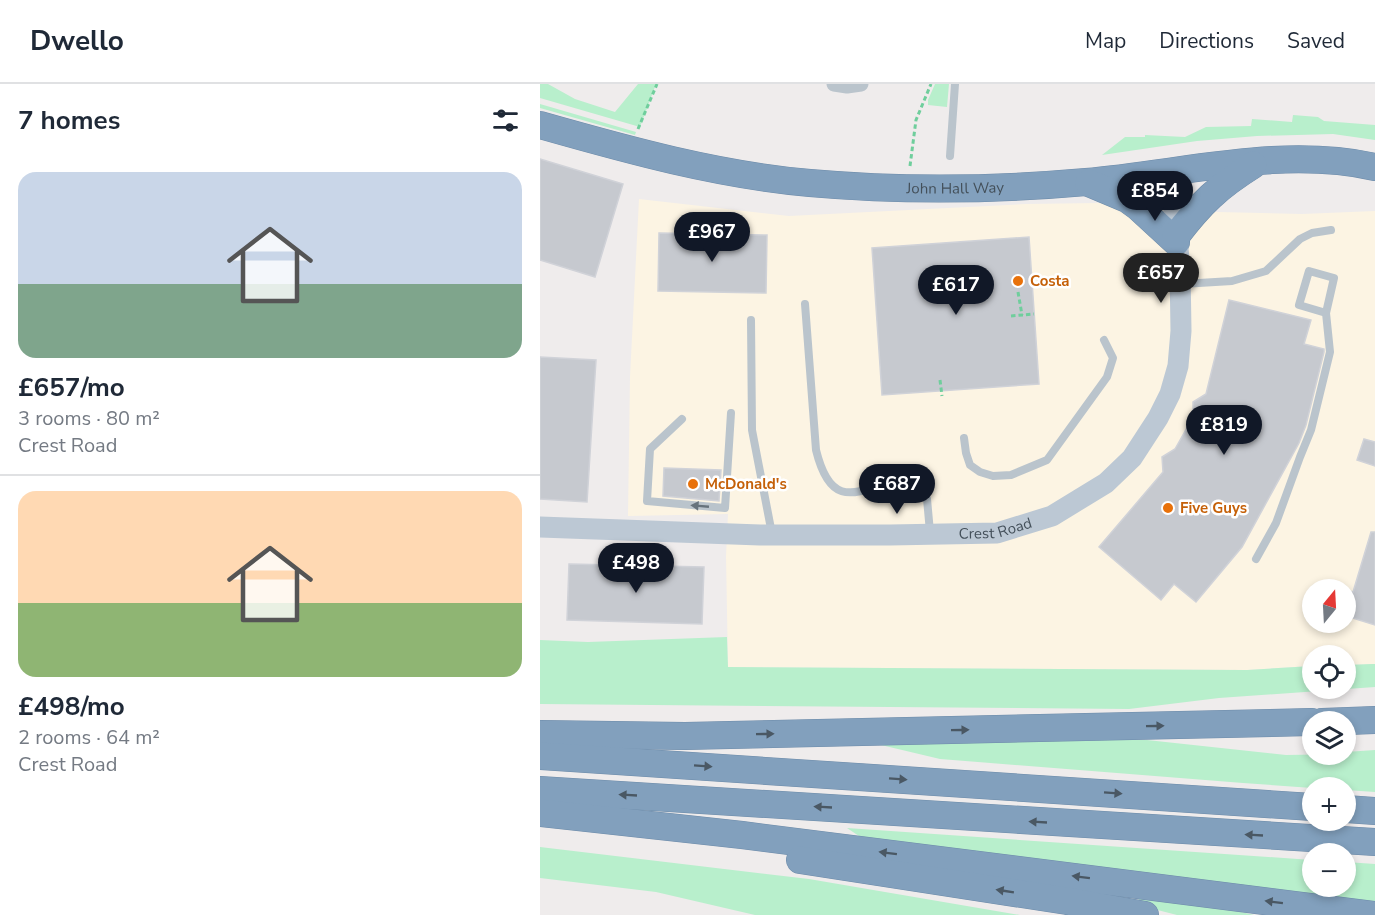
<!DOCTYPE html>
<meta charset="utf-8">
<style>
body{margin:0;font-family:"Nunito Sans",sans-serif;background:#f2f2f3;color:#1f2937;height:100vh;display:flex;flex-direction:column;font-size:22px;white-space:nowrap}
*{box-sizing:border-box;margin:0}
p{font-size:20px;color:#747a83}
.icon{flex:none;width:33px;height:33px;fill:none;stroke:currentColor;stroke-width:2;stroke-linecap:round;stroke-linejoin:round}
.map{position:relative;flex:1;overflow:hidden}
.panel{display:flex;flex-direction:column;background:#fff;width:540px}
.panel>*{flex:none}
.needle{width:39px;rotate:18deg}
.controls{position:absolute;left:762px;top:495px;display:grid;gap:12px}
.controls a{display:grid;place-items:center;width:54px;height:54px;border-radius:50%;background:#fff;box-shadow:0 3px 9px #0003;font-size:30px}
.price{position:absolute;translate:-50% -51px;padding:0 14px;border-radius:21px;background:#111827;color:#fff;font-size:20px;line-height:39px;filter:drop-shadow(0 2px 3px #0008)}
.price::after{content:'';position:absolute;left:50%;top:36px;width:18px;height:14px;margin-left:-9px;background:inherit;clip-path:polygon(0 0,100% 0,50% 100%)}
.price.on{background:#222;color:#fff}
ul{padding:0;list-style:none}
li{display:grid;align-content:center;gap:12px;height:318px;padding:0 18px}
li+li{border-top:2px solid #e0e1e3}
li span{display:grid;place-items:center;height:186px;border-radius:18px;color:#555}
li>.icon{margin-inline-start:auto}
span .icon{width:108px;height:108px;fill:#fffc;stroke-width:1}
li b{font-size:26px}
h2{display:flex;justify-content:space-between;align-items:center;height:72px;padding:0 18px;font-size:26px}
header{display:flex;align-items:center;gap:36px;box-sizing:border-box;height:84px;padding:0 30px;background:#fff;border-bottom:2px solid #e0e1e3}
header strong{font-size:28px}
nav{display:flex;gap:33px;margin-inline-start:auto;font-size:21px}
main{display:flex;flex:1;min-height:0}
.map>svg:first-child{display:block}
.commercial{fill:#fcf4e3;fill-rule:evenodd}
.green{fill:#b8efcc}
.building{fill:#c6c9cf;stroke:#d0d2d8;stroke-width:1.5}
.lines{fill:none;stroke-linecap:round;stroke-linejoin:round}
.highway-casing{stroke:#6d8ba9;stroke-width:28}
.path{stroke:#6fce9c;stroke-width:3;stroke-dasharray:4.5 3;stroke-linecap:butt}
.lane{stroke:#bac4cc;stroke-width:8}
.street{stroke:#bac4cc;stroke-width:15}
.secondary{stroke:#bcc8d4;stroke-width:21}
.highway{stroke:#82a0bd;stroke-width:27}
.oneway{fill:#67737c}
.oneway2{fill:#4a5864}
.food-dot{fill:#e8710a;stroke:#fff;stroke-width:2}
.labels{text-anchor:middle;stroke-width:5;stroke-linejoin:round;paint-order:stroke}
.street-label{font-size:15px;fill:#44505a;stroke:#fff}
.food-label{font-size:15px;font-weight:bold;fill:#c56008;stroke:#fff;text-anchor:start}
</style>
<header>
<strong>Dwello</strong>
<nav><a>Map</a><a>Directions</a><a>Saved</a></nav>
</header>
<main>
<section class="panel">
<h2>7 homes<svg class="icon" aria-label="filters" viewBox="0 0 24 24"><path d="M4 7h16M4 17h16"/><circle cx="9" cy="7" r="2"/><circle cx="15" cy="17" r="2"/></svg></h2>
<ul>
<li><span style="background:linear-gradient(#c9d6e8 60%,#7fa58c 0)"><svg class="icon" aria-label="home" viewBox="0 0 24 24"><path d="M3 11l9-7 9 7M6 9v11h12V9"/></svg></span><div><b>£657/mo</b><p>3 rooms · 80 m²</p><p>Crest Road</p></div></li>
<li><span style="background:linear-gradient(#ffd9b3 60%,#8fb573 0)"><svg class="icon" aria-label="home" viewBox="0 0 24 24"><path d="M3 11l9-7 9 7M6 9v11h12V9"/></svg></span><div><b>£498/mo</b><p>2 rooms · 64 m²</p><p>Crest Road</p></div></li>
</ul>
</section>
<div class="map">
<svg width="835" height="831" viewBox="0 0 835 831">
<rect width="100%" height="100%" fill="#efecec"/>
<path class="commercial" d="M99,115L249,132L486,120L558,119L677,128L762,130L835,127V580L806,581V572H772V582L707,586L188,583L186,472L188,430L88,432L90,293ZM772,506H806V538H772Z"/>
<path class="green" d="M0,0H8L35,15L75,28L98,0H116L100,43L0,14Z
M395,0H409L407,23L388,21V16Z
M0,20L96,48L95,51L0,24Z
M753,31L778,33L784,37L835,41V56L793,50L717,52L657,57L562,71L585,53H605V51L645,53L666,43L711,42L712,35L752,38Z
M187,553L188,583L707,586L772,582V604H806V581L832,580H835V603L679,614L589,625L0,620V556L48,558Z
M320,656H607L746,671L806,670V668L835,666V708L806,706V704H772L703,699L400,675Z
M307,744L772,776V802H806V778L835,780V820L328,758Z
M0,763L269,795L480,831H215L116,808L0,794Z
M599,814L693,826L714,831H637L598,821Z"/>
<path class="building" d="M0,75L83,100L55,193L0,176Z
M119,149L227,151L226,209L118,207Z
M489,153L499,300L342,311L332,164Z
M689,216L771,236L764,260L784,265V268L766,341L759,359L702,463L656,518L634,500L621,516L559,463L623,388L622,373L635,365L653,333V318L666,310Z
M0,273L56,276L47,418L0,415Z
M824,355L835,358V382L817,376Z
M124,384L181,386L179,417L123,412Z
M831,448H835V541L806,532V506L813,508Z
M29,480L164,483L162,540L27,536Z"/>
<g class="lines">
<g class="highway-casing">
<g id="highway">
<path id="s2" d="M0,41C88,66 178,91 270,99C361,107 455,106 546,98C641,90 740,62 835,83"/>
<path d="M549,99L587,115L598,123L636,158"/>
<path d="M636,152C661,119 678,103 713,81"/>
<path d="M782,638L835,636"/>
<path d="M0,650L145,652L772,638"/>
<path d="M0,672L772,723"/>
<path d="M0,706L835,758"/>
<path d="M806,725L835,727"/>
<path d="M0,729L202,751L834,831"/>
<path d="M260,776L527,817L605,831"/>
</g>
</g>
<path class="path" d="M98,45L117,0
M370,82L376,36L391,0
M478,208L482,231
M471,232L494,230
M400,296L402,312"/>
<path class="lane" d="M410,72L415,0
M642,200L692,197L726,187L760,155L772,149L791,146
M265,220L276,366C292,431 320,405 366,393L381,400L387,415L390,448
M211,236L212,346L232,450
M142,335L110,365L107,417L185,424L191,329
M424,354L426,369L430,381L440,388L453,392L471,391L507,376L567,293L573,274L564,256
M716,475L736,439L760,373L771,346L790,268L786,229L794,194L769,187L759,221L786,229"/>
<path class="street" d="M294,0L307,2L321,0"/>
<path class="secondary" id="s1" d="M0,443L220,451H350L457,449L512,432L566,399L592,374L618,334L630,310L638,282L641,247L640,184L630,88"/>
<use href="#highway" class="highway"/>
</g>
<defs><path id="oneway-solid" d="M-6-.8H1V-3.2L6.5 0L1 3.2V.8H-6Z" transform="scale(1.5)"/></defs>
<use class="oneway" href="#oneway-solid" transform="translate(160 422) rotate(-175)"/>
<g class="oneway2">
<use href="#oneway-solid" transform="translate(615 642) rotate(-1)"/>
<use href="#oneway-solid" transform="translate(420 646) rotate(-1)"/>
<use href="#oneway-solid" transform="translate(225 650) rotate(-1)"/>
<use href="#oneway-solid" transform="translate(163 682) rotate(4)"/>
<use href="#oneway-solid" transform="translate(358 695) rotate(4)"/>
<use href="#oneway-solid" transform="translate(573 709) rotate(4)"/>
<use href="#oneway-solid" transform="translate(88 711) rotate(-177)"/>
<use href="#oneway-solid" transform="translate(283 723) rotate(-177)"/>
<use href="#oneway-solid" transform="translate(498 738) rotate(-177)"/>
<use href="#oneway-solid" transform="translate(714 751) rotate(-177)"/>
<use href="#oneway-solid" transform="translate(348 769) rotate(-173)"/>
<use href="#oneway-solid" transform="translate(541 793) rotate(-173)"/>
<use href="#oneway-solid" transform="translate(465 807) rotate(-171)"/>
<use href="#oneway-solid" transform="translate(734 818) rotate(-173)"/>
</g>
<g class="food-dot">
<circle cx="478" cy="197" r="6"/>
<circle cx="153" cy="400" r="6"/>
<circle cx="628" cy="424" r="6"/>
</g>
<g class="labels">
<g class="street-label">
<text dy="5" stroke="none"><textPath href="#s2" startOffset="422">John Hall Way</textPath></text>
<text dy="5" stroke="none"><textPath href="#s1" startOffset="456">Crest Road</textPath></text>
</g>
<g class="food-label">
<text x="490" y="202">Costa</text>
<text x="165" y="405">McDonald's</text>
<text x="640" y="429">Five Guys</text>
</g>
</g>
</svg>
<div class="controls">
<a><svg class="needle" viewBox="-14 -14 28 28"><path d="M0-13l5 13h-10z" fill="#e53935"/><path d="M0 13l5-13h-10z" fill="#747a83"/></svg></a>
<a><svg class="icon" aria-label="locate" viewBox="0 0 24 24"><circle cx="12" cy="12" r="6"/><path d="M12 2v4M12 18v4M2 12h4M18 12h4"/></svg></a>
<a><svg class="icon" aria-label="layers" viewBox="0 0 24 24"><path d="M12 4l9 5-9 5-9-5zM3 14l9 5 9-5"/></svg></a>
<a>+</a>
<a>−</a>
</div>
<b class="price" style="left:615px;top:138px">£854</b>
<b class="price" style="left:172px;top:179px">£967</b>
<b class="price on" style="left:621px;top:220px">£657</b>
<b class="price" style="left:416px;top:232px">£617</b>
<b class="price" style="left:684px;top:372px">£819</b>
<b class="price" style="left:357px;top:431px">£687</b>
<b class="price" style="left:96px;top:510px">£498</b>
</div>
</main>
